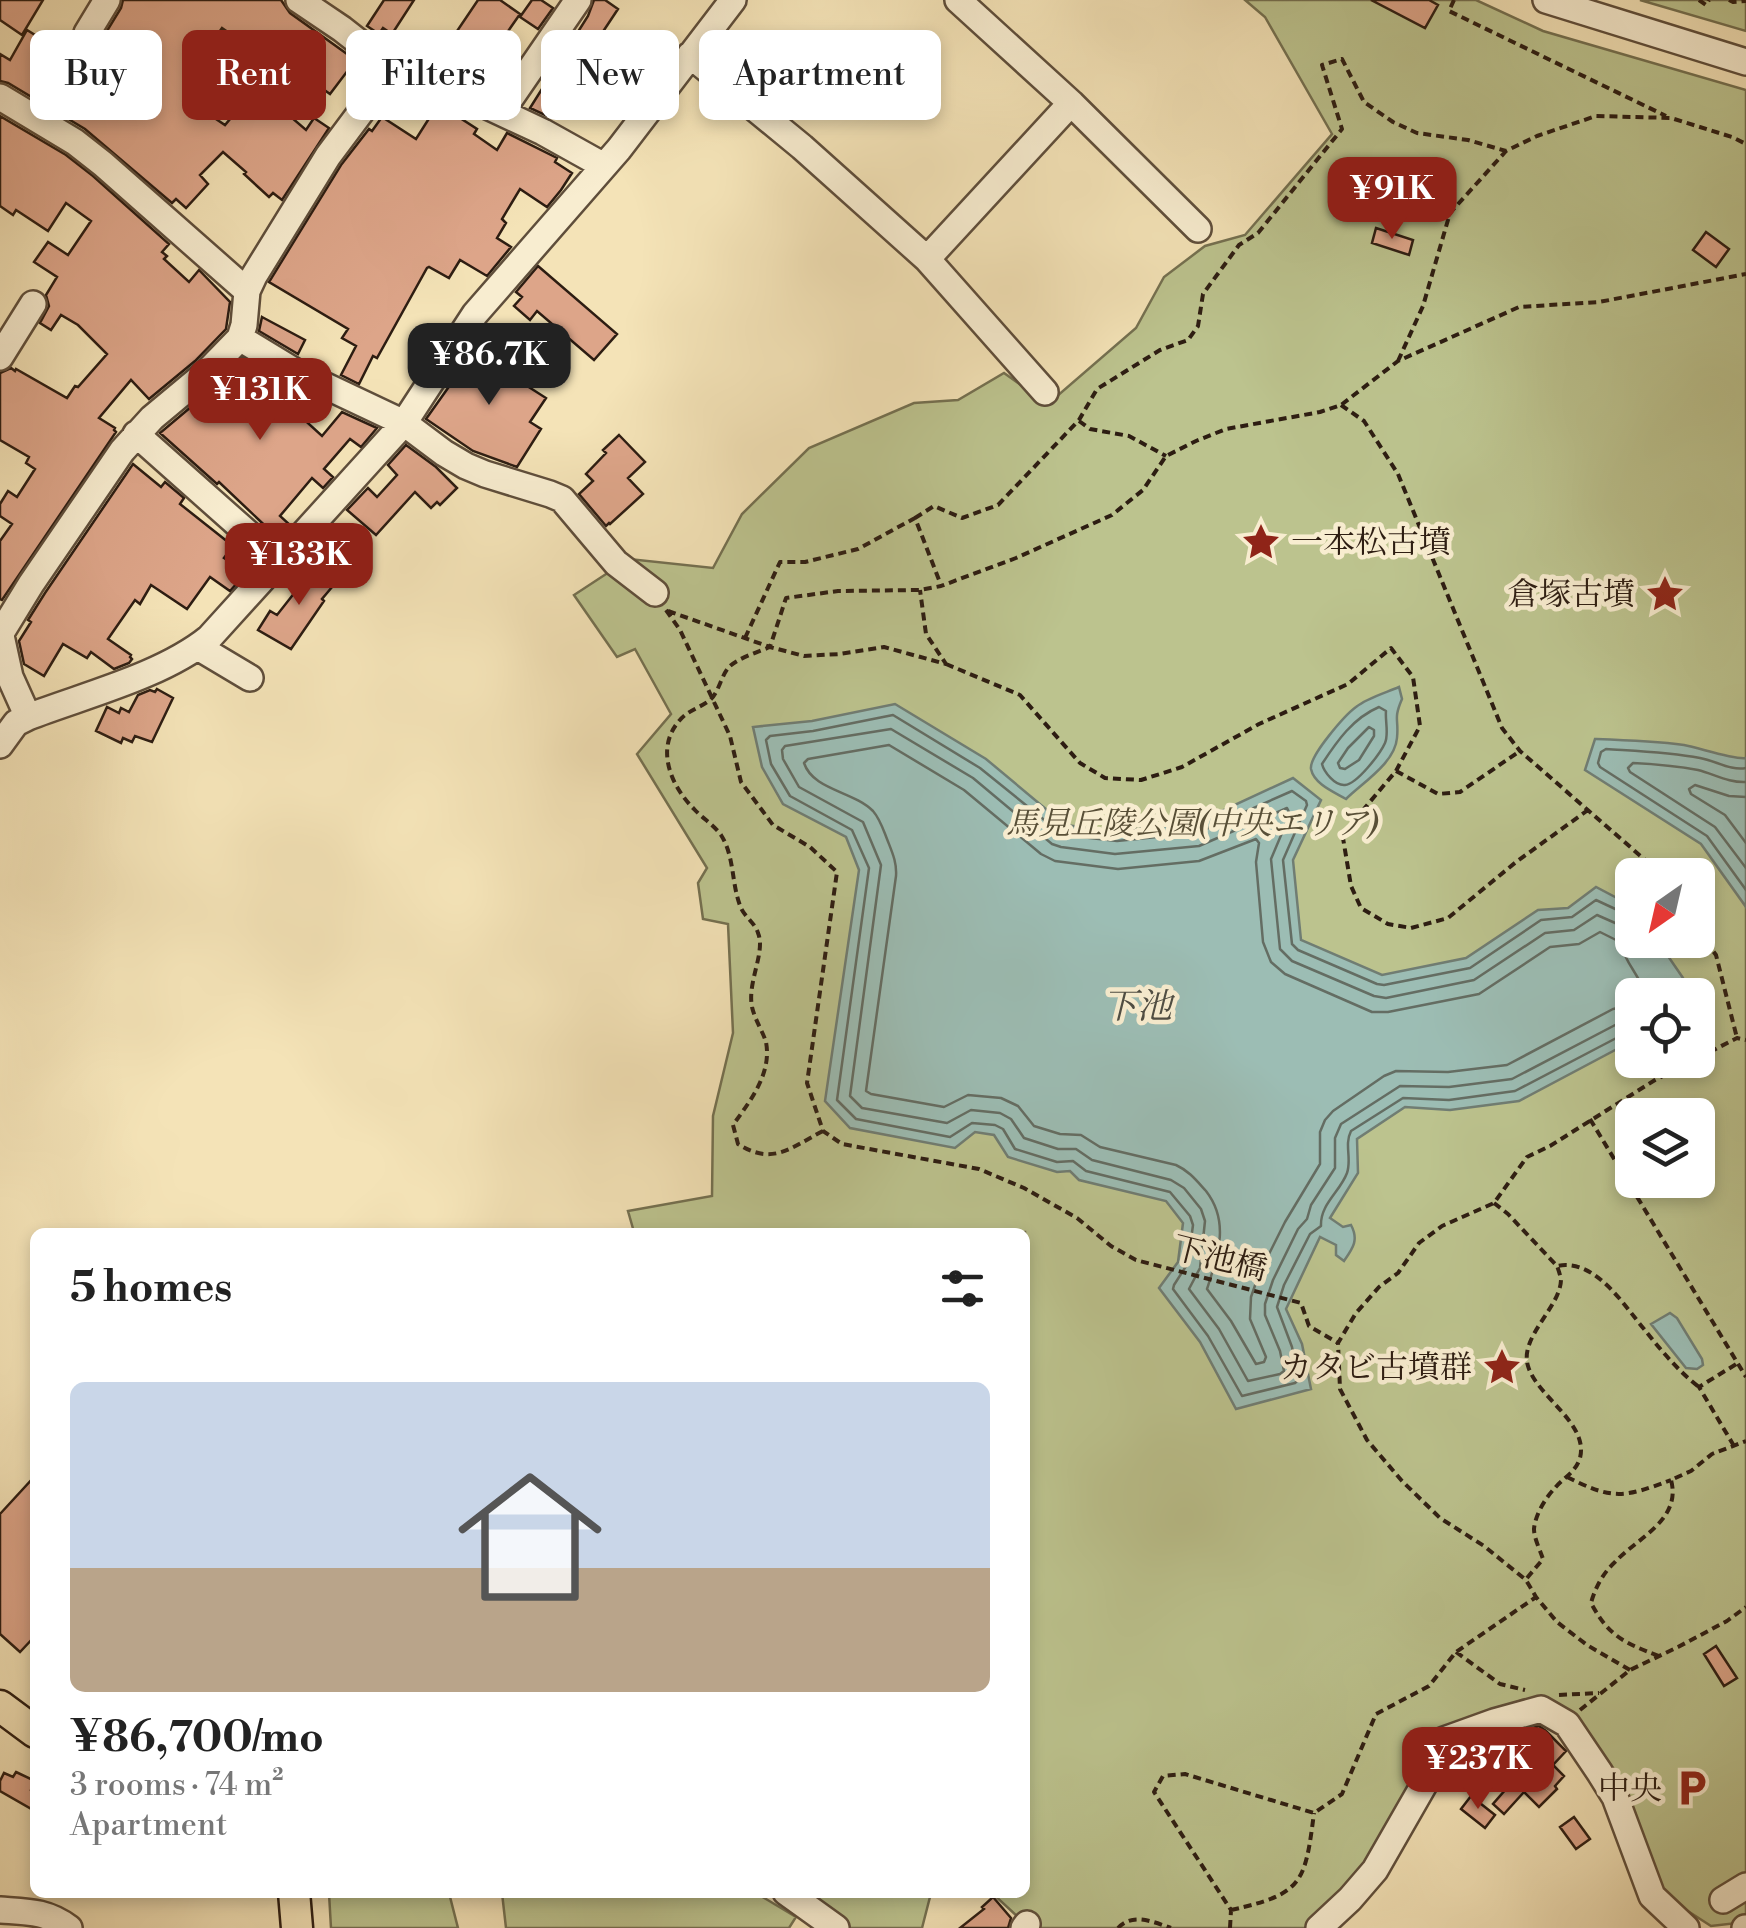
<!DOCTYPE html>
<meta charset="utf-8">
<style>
body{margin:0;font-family:"Libre Bodoni","Noto Serif JP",serif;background:#f6f6f6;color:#222;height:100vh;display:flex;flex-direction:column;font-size:38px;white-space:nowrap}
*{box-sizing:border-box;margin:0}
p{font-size:32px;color:#767676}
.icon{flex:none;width:55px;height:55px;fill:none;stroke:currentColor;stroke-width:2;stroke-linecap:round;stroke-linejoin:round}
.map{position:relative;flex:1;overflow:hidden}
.details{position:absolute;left:30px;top:1228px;width:1000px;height:670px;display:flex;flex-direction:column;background:#fff;border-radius:15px;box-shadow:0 5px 15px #0003}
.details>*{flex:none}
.hud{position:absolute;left:30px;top:30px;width:1000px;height:90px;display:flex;gap:20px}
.needle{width:65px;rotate:214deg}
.controls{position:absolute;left:1615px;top:858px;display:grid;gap:20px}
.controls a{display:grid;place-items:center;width:100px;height:100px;border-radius:15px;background:#fff;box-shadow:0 5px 15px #0003;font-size:50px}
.price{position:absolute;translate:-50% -85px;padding:0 22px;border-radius:20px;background:#8f2418;color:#fff;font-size:32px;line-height:65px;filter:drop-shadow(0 2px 5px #0008)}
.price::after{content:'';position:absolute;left:50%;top:60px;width:30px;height:22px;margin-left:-15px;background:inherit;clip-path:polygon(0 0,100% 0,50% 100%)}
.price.active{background:#222;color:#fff}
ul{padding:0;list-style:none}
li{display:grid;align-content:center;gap:20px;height:530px;padding:0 40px}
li+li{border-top:2px solid #e0e0e0}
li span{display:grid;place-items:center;height:310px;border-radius:15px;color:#555}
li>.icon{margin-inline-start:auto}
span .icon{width:180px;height:180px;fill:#fffc;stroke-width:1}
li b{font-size:42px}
h2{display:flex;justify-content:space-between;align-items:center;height:120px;padding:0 40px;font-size:42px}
.tag{padding:0 35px;border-radius:15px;background:#fff;box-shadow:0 5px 15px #0003;font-size:35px;line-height:90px}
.tag.active{background:#8f2418;color:#fff}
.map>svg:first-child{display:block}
.green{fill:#bcc38e;stroke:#747050;stroke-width:2.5;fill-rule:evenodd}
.water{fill:#9cbdb4;stroke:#707d73;stroke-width:2.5}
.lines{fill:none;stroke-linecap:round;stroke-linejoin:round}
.shore{stroke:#646d63;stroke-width:2.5}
.building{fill:#dda589;stroke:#2d1d12;stroke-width:2.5;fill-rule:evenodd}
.minor-casing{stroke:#5f4e3b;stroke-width:30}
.major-casing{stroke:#2d1d12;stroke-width:35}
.path{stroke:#2d1d12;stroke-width:4;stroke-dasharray:8 5;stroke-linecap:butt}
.minor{stroke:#f8edd0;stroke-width:25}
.major{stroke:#f4e3b7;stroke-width:30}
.labels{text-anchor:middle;stroke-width:9;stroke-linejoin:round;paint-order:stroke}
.poi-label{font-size:32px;fill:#2d1d12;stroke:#f8edd0;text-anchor:end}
.park-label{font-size:32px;font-style:italic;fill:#584f37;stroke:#f8edd0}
.street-label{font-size:32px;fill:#2d1d12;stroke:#f8edd0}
.water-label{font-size:35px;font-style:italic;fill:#4e4d43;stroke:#f8edd0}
</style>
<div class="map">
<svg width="1746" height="1928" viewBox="0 0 1746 1928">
<rect width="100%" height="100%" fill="#f4e3b7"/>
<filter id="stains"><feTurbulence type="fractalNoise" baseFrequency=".002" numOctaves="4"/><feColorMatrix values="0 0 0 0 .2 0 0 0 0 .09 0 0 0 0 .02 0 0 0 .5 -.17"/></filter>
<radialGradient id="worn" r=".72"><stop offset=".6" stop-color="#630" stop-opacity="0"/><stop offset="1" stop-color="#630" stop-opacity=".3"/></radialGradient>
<path class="green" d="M1245,0H1476L1543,31L1746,90V1922L1711,1926L1663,1895L1651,1873L1635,1813L1572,1717L1548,1699L1522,1700L1437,1735L1364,1871L1308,1928H1030L992,1893L1025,1892V1232H634L628,1211L712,1196L713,1116L733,1033L728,924L703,919L698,883L707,868L637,754L671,714L635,649L617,657L574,595L629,559L713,568L742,514L809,448L914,403L958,400L1004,373L1048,404L1136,328L1164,277L1205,246L1245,235L1332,134L1265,17ZM1632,875H1698V940H1632ZM1632,995H1698V1060H1632ZM1632,1115H1698V1180H1632Z
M1640,0H1746V31Z
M329,1893H449L458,1928H331Z
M502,1893H756L796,1917L789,1928H506Z
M803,1893H931L922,1928H846Z"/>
<path class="water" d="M1399,687L1402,699C1393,720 1399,718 1397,738C1395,763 1362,783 1346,799C1334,792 1314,784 1311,769C1309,756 1345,715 1356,707C1367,698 1385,693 1399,687Z
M895,704L986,759L1065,825L1116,831L1196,823L1293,778L1321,800L1293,860L1301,940L1382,975L1466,958L1538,910L1568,908L1596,887L1632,906V940H1657L1683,978V995H1632V1041L1519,1101L1450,1110L1405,1107L1357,1139L1358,1173L1330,1218L1343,1227L1351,1225C1359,1240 1353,1248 1344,1261L1336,1255V1245L1320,1237L1286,1309L1302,1344L1311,1389L1236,1409L1200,1342L1159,1288L1178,1262L1183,1223L1166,1201L1079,1180L1070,1171L1057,1172L1008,1157L994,1135L975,1132L955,1148L850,1128L825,1101L859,870L846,837L783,804L762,767L753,727L812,721Z
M1595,739C1624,740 1654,741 1684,745C1700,748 1734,760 1746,758V907L1701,844L1585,770Z
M1670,1313L1677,1318L1702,1359L1703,1365L1697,1369L1686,1368L1651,1324Z"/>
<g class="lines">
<path class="shore" d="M1379,707L1386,711C1385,721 1389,734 1385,743C1380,754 1357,784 1345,785C1335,786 1324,772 1322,764C1337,741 1353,718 1379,707Z
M1369,727L1374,730V736L1359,760L1345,769L1340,768L1338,763L1348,748Z
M1746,768C1731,771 1716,761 1700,758C1669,752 1637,751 1606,749L1601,752L1598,763L1600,767L1707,836L1746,890
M1746,782C1729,783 1714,774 1698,770C1677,766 1654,764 1633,763L1628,768L1630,772L1715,827L1746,868
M1746,797L1729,796L1695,785L1689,789L1691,794L1725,815L1746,843
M1632,915L1626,914L1596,900L1572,917L1541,920L1470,968L1384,985L1377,984L1298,950L1292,944L1283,860L1307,805L1306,801L1292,791L1197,833L1117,841L1063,835L980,768L893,715L813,731L770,736L766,740L771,764L790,796L852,830L869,868L837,1100L856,1119L950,1137L972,1123L995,1125L1003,1129L1015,1149L1057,1162L1073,1161L1086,1171L1170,1192L1190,1216L1193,1225L1188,1263L1174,1285L1173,1289L1208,1336L1242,1396L1295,1383L1298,1380L1292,1347L1277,1307L1284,1285L1310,1234L1321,1226C1320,1204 1340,1192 1347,1173C1352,1159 1344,1145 1351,1131L1403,1098L1449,1100L1515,1091L1624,1034L1632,1033
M1632,927L1622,926L1597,915L1574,930L1545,933L1474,980L1386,998L1374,996L1292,961L1280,949L1271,859L1290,814L1287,808L1199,846L1115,854L1061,847L1052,844L973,778L891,729L785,746L782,750L783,759L799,787L863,822L881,865L850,1096L862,1108L947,1123L971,1110L1000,1113L1011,1119L1024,1138L1058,1149H1076L1092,1160L1171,1180L1184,1188L1201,1209L1205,1221L1200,1268L1189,1289L1219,1329L1248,1381L1280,1374L1284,1371L1280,1351L1265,1315V1304L1273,1280L1298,1229L1307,1219L1311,1205L1335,1168V1138L1341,1124L1400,1086L1449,1087L1512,1079L1619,1023L1632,1020
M1632,1005L1613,1009L1507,1065L1448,1072L1396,1071L1384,1076L1333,1111L1325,1120L1320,1132V1164L1285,1222L1259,1274L1251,1297L1250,1319L1266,1357L1264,1362L1256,1364L1231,1321L1207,1289C1218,1255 1230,1222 1206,1191C1196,1180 1189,1171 1176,1165L1100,1147L1081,1135L1060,1134L1034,1126L1018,1106L1001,1098L968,1095L944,1107L871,1094L866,1091L896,876C897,862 892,852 887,839C883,829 880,819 873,811C853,791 813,790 804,763L808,759L889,745L964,790L1041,854L1055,861L1118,869L1199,861L1256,839L1259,843L1256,862L1263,942L1271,962L1285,974L1372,1012H1388L1479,994L1550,947L1579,944L1600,932L1620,942C1625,964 1641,976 1645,995"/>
</g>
<path class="building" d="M0,0H43L22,35L0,20Z
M123,0H281L290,13L354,59L350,64L352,65L330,94L309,79L284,111L306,130L314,118L329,128L282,200L273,193L269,197L244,174L246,172L223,152L200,175L208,184L186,208L176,199L172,203L85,129L8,83L0,81V54L10,60L27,30L80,63H88L95,59L102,39L121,8ZM222,28L251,48L229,80L244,90L239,97L245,101L225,125L189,101L217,58L206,51Z
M384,0H414L392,34L383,28L379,34L367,26Z
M478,0H500L520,14L497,47L517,60L500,85L480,71L474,82L449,70L462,50L451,40Z
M532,0H541L553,8L538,29L520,17Z
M594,0H605L618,9L547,116L530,108L588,16Z
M1371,0H1429L1438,5L1425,28Z
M443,107L477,129L474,134L497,150L507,133L557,158L555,162L572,173L561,190L547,207L520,189L502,219L506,223L497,238L511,247L487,276L460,260L449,278L429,267L427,268L377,358L373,356L359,384L341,375L356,346L342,338L348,329L269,282L341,165L369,129L372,131L382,117L416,139L435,109L440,112Z
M0,116L66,155L93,176L169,244L162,252L167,256L164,259L189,282L199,270L230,302L226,329L195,361L149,399L131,380L99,418L115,428L114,430L116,432L2,600L0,599V541L12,524L0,516V504L8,491L17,497L35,469L26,463L29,457L0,440V373L11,368L15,371L16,369L67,398L75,386L78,387L107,354L78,325L61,315L51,330L40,323L49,306L46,295L57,277L34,262L48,242L68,255L91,221L66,203L48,231L16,210L13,215L0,206Z
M1376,228L1413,240L1409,255L1372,243Z
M1706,232L1729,249L1716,267L1693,250Z
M538,266L617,334L594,360L537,311L530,320L514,306L522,297L516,292Z
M262,317L305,340L298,354L259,331Z
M492,340L506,350L496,366L546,398L530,422L541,429L517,467L473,451L426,419L453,381L451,380L475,344L485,351Z
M243,359L266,373L281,386L275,393L322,436L342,412L377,428L361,447L350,439L324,469L333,477L323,488L312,478L280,516L290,525L278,538L219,482L217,484L160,433L217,385Z
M619,435L645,462L628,478L643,494L610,524L609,523L606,526L579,494L593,481L586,474L606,453L603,450Z
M406,445L436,467L457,488L440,505L437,502L431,508L415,492L376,535L347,510L368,488L377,497L397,475L388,465Z
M133,464L161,487L165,482L184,498L180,504L233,546L224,558L246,573L230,591L210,577L187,609L151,585L140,604L135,600L108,639L131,655L130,657L132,659L129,663L114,669L91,652L87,658L63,644L44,676L24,664L19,641L31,622L28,620L45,593Z
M318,563L338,580L322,599L324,601L291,649L258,630L270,611L277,615Z
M157,689L173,698L152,742L135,736L132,742L123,738L121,743L96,731L107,707L119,713L121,708L129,712L138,695L150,690L155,692Z
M35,1476V1636L20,1652L0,1634V1514Z
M1716,1646L1737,1678L1724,1686L1704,1654Z
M1539,1726L1546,1731L1566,1751L1553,1765L1564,1776L1555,1786L1557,1789L1539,1807L1524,1792L1504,1814L1493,1804L1506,1789L1476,1760L1492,1743L1500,1750L1515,1733Z
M16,1772L35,1781L31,1790L35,1792V1811L0,1791V1781L4,1773L13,1777Z
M1471,1796L1495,1815L1485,1828L1461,1809Z
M1574,1817L1590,1839L1576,1849L1560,1827Z
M993,1897L1011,1918L1008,1928H960L984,1909L982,1907Z"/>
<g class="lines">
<g class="minor-casing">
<path id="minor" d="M299,0L342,29L393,69L412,73L436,82L543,132L604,166
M958,0L1071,103L1198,229
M1546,0L1746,62
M84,47L87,33L107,0
M690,55L802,147L927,259L1045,392
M0,97L75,142L103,164L247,291
M501,112L578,0
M927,259L1071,103
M240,338L294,371L404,423L444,453L466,466L485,474L550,494L562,499L616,563L655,593
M0,357L33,304
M136,434L279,561
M0,631L10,677L28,717
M1,633L31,584L122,451L152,418L206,373L240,338L244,325L247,291L254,276L328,156L393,69
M198,647L250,678
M0,745L16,723L28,717C85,695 162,676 209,638L404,423L475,314L619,149L733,0
M786,1892L836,1928
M1723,1900L1746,1886
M0,1910C28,1912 46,1911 69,1928
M1024,1928L1027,1924
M1319,1928L1350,1899L1375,1870L1426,1781L1444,1740L1494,1722L1541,1709L1567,1724L1600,1773L1615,1797L1652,1896L1686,1928
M1745,1928H1746"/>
</g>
<g class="major-casing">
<path id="major" d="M0,1706L35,1732
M294,1892L297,1928"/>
</g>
<path class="path" d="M1454,0L1449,11L1666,116
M1699,0L1706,5L1709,0
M1729,0L1733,2L1746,1
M1398,361L1423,306L1450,213L1506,151L1537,136L1596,116L1671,118L1732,137L1746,144
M1341,405L1364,421L1398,474L1502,728L1520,751L1644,859L1655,875
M1079,421L1090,429L1129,436L1166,456
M915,518L934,506L962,518L998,505L1079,420L1097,389L1160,350L1188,340L1198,326L1203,294L1239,245L1258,233L1342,129L1322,65L1342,59L1364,102L1393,122L1417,133L1468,140L1506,151
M666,610L680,630L730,736L741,782L773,825L810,847L837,872L807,1083L823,1131L842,1144L979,1169L1024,1188L1077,1218L1111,1246L1136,1260L1301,1303L1309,1326L1338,1343
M668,611L770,647L804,656L840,654L884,647L946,664L926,634L920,590
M745,638L780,562H805L858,549L915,518L941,585
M946,664L1020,695L1080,763L1105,778L1141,780L1182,767L1259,724L1348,684L1391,648L1413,677L1420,726L1396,771L1363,810L1343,838L1351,886L1361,908L1388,924L1411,928L1448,918L1516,862L1588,810
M1396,771L1438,794L1460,792L1520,751
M1698,931L1716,955L1737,1038
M1698,1058L1737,1038L1746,1040
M1590,1119L1746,1377
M823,1131C790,1148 773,1166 738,1144L733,1125C750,1101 772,1074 766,1042C763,1032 755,1020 752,1007C747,982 766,952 758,933C755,923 745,917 741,908C731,884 735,857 721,835C714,825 702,818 694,809C671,786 655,749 679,721C688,710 700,708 710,700C719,692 721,676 729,667C738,658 758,652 770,647L786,598L838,591L920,590L941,586L1016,558L1112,515L1143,490L1166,456L1196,441L1226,429L1320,412L1341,405L1398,361L1519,307L1599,302L1746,274
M1494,1203L1508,1214L1557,1266C1595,1258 1623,1304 1644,1329C1660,1349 1678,1371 1699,1387
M1734,1446L1699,1387L1738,1363
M1567,1477C1613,1500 1623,1498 1671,1480
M1527,1578L1543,1559C1540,1550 1534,1538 1534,1529C1535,1515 1546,1497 1555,1488C1563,1478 1576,1472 1580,1458C1589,1423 1537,1397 1528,1366C1519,1337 1560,1308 1561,1280C1561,1278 1558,1268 1557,1266
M1456,1652L1500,1684L1525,1690
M1659,1656C1625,1643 1609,1637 1591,1603C1595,1588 1603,1573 1615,1562C1637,1538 1682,1520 1671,1480L1691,1471L1712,1454L1746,1441
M1630,1670L1587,1645L1557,1622L1536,1597L1526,1580L1484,1546L1440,1518L1402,1481L1367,1440L1340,1389L1338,1343L1356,1313L1379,1287L1398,1273L1419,1243L1442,1226L1494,1203L1527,1157L1550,1146L1655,1080L1694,1060
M1559,1695L1599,1693
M1580,1710L1630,1670L1678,1647L1727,1621L1746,1607
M1231,1910C1303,1894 1305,1883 1314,1813
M1118,1928C1133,1912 1153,1922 1171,1928
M1230,1928L1231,1910L1154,1792L1163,1776L1185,1774L1314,1813L1342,1794L1376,1714L1429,1686L1456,1652L1536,1597"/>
<use href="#minor" class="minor"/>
<use href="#major" class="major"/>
</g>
<defs>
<g id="sight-bare" transform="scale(3)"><path d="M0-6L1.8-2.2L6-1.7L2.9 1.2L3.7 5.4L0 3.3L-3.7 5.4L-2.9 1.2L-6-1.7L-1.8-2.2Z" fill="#8f2418" stroke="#f8edd0" stroke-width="2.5" paint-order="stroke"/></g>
<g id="parking-bare" transform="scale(3)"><path d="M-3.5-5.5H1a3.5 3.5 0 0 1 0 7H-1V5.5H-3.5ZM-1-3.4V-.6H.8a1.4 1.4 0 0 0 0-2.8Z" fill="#8f2418" stroke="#f8edd0" stroke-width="2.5" paint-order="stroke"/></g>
</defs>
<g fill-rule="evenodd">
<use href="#sight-bare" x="1261" y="542"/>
<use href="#sight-bare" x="1665" y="594"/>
<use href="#sight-bare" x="1502" y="1367"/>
<use href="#parking-bare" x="1692" y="1788"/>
</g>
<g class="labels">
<g class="poi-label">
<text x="1291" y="553" text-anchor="start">一本松古墳</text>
<text x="1635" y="605">倉塚古墳</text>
<text x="1472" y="1378">カタビ古墳群</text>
<text x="1662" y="1799">中央</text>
</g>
<g class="park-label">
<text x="1192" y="834">馬見丘陵公園(中央エリア)</text>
</g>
<g class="street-label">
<text transform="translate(1220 1258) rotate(14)" y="11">下池橋</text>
</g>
<g class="water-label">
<text x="1137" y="1018">下池</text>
</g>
</g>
<rect width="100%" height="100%" filter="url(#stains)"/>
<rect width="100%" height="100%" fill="url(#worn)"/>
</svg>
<div class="controls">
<a><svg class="needle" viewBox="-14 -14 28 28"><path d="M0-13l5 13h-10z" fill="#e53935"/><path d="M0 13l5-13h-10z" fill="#767676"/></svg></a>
<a><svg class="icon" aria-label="locate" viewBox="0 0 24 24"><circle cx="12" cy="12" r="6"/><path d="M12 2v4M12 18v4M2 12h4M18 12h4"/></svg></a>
<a><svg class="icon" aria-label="layers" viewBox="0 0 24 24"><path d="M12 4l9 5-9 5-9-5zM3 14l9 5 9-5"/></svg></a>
</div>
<b class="price" style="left:1392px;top:242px">¥91K</b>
<b class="price active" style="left:489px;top:408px">¥86.7K</b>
<b class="price" style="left:260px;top:443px">¥131K</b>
<b class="price" style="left:299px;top:608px">¥133K</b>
<b class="price" style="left:1478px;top:1812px">¥237K</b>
<div class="hud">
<a class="tag">Buy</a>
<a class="tag active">Rent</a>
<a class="tag">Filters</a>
<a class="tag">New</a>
<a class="tag">Apartment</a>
</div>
<section class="details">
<h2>5 homes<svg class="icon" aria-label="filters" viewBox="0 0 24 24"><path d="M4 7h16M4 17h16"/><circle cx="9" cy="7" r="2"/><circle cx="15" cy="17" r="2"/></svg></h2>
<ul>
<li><span style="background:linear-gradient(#c9d6e8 60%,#b9a48a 0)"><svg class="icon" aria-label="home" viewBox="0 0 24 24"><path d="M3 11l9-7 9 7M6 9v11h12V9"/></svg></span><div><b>¥86,700/mo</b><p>3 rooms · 74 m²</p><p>Apartment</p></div></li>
</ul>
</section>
</div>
